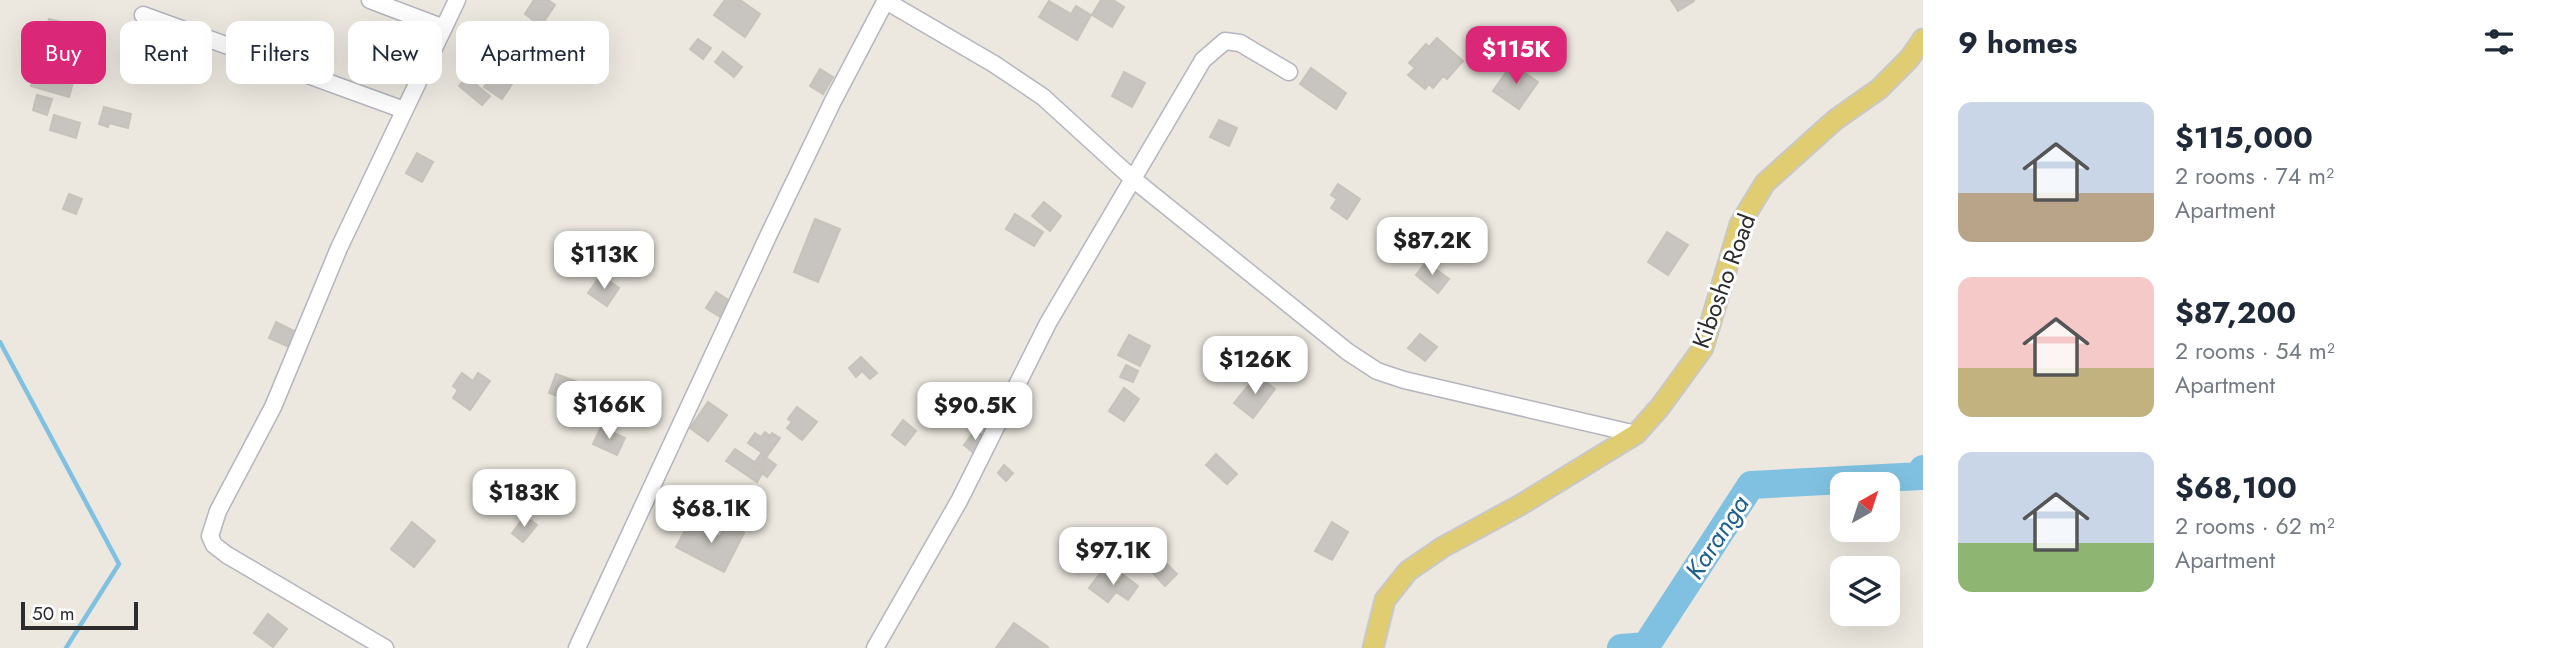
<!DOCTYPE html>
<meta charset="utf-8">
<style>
body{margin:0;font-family:Jost,sans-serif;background:#f2f2f3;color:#1f2937;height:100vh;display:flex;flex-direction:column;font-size:26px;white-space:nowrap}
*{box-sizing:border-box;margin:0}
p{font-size:23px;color:#747a83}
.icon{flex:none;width:38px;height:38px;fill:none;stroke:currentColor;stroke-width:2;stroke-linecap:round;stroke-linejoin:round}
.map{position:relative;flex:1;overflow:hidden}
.drawer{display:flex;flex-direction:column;background:#fff;width:630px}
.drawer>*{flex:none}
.hud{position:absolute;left:21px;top:21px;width:665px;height:63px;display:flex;gap:14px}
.needle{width:46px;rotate:39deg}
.fabs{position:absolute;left:1830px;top:472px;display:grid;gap:14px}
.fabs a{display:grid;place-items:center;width:70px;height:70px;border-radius:14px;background:#fff;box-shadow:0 7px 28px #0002;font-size:35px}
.scale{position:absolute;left:21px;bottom:18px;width:117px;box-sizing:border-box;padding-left:7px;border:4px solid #2c2c2c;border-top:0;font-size:19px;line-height:24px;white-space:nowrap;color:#2c2c2c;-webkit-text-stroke:5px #fff;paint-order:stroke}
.price{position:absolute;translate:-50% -60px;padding:0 16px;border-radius:14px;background:#fff;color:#222;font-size:23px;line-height:46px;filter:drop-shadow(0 2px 4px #0008)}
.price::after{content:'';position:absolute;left:50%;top:42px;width:21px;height:16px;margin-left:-10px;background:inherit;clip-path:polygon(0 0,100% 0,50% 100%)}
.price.current{background:#db2777;color:#fff}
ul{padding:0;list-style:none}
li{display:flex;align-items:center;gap:21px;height:175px;padding:0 35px}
li span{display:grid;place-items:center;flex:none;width:196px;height:140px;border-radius:14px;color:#555}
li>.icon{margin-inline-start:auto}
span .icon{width:84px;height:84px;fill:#fffc;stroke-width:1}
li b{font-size:30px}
h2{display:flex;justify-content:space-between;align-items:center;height:84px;padding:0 35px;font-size:30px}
.tag{padding:0 24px;border-radius:14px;background:#fff;box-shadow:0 7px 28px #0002;font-size:24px;line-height:63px}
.tag.current{background:#db2777;color:#fff}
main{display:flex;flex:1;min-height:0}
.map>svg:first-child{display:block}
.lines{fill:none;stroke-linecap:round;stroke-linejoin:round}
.stream{stroke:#80c1e1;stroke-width:4.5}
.river{stroke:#80c1e1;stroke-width:28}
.building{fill:#c8c4bf;stroke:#c7c3ba;stroke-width:2}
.minor-casing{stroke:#b4b5be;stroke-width:19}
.major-casing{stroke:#c8c8c8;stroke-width:23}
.minor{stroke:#fff;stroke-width:16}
.major{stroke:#e0cd71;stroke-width:19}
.labels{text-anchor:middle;stroke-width:6;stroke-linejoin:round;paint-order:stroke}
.street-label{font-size:24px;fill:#2c2c2c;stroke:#fff}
.water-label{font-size:26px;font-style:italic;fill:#1e608e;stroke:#fff}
</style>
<main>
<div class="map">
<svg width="1923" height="648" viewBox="0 0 1923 648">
<rect width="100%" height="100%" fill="#ece8e0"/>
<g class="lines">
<path class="stream" d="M0,342L119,564L66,648"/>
<path class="river" d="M1621,648L1646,646L1751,485L1921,476L1923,469"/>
</g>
<path class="building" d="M534,0H548L555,5L541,26L525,14Z
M725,0H740L760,14L745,37L714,15Z
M1101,0H1113L1124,7L1112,27L1092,15Z
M1671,0H1693L1694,1L1678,11Z
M1049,1L1071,14L1076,6L1091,15L1077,40L1039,17Z
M49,19L69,24L64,43L44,38Z
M1437,38L1463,61L1447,79L1443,76L1433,88L1429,84L1425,89L1408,75L1415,68L1409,63L1426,44L1429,47Z
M698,39L711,48L703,59L690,49Z
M723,52L742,67L734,77L715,62Z
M1512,64L1538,82L1519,109L1493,91Z
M498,67L516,78L502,99L484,87Z
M1311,68L1346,93L1336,109L1300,84Z
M820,69L833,77L823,94L810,86Z
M40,70L74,79L69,97L31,86L33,77L38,78Z
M1124,72L1145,83L1132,107L1112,96Z
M467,77L490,96L482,105L459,86Z
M37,95L52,99L47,115L33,110Z
M104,107L131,114L128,128L109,123L108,127L99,124Z
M54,115L80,123L76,138L50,130Z
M1219,120L1237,128L1229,146L1210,137Z
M417,153L433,162L422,182L406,173Z
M1338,184L1360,199L1347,219L1331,208L1337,199L1331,195Z
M69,194L82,199L76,214L63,209Z
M1044,202L1061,216L1050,231L1032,216Z
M1015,214L1043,232L1034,246L1006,229Z
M815,219L840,229L818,282L794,272Z
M1667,232L1688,245L1668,275L1648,262Z
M1426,262L1449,279L1438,293L1416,275Z
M601,275L619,288L607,306L588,293Z
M716,292L738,306L728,322L706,308Z
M276,322L296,332L289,347L269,338Z
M1420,334L1437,347L1425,361L1408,348Z
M1129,335L1150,346L1140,366L1118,355Z
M861,357L877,373L870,379L862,371L856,377L849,368Z
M1126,365L1138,371L1133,382L1120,377Z
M462,373L473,381L478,373L490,381L470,410L453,398L458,390L453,386Z
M556,374L581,383L575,402L549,393Z
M1257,375L1275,389L1253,418L1234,403Z
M1124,388L1139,399L1124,421L1109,411Z
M708,402L727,415L708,441L690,428Z
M797,407L817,422L802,440L787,428L792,422L788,419Z
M903,420L916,431L905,445L892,435Z
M601,427L625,438L617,455L593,444Z
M975,430L987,438L975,454L964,445Z
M765,432L770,436L772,433L780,438L767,456L748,443L755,433L761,437Z
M735,449L765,469L757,482L726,461Z
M761,454L776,465L767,477L752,466Z
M1216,454L1237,474L1227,484L1206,465Z
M1004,465L1013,473L1006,481L998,473Z
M525,516L537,525L523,542L512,533Z
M690,521L720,537L726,524L744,533L724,572L676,547Z
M412,522L435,541L414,567L391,549Z
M1332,522L1348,532L1332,560L1315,551Z
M1165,562L1177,574L1165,586L1153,573Z
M1101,572L1117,583L1123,575L1138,586L1128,600L1116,592L1108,602L1089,588Z
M268,614L287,629L273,647L254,633Z
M1014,623L1048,647V648H996Z"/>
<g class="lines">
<g class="minor-casing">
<path id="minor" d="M370,0L444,28
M886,1L994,64L1043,97L1133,179L1348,352L1377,371L1404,380L1636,434
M143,15L404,110
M385,648L227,555L214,545L210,536L218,511L273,407L339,248L457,0
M577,648L770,232L833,101L886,0
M875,648L959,501L1048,323L1203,60L1225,41L1240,43L1289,72"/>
</g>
<g class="major-casing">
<path id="major" d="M1373,648L1385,600L1408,571L1443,547L1522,504L1636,434L1660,407L1703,348L1740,224L1765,183L1835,120L1879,89L1909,59L1923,39"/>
</g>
<use href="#minor" class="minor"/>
<use href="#major" class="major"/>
</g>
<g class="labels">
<g class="street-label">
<text transform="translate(1724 281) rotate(-70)" y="8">Kibosho Road</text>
</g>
<g class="water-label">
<text transform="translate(1717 537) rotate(-57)" y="9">Karanga</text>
</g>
</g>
</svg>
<div class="fabs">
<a><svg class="needle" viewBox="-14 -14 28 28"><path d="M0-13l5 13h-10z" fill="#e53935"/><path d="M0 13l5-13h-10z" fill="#747a83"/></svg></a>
<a><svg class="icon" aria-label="layers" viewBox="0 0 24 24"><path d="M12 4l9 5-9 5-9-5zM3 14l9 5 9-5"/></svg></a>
</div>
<div class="scale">50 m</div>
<b class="price current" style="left:1516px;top:86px">$115K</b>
<b class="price" style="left:1432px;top:277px">$87.2K</b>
<b class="price" style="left:604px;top:291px">$113K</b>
<b class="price" style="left:1255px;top:396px">$126K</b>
<b class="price" style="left:609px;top:441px">$166K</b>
<b class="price" style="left:975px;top:442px">$90.5K</b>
<b class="price" style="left:524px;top:529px">$183K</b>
<b class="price" style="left:711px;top:545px">$68.1K</b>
<b class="price" style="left:1113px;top:587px">$97.1K</b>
<div class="hud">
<a class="tag current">Buy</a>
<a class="tag">Rent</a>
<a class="tag">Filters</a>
<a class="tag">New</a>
<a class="tag">Apartment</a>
</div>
</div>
<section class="drawer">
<h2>9 homes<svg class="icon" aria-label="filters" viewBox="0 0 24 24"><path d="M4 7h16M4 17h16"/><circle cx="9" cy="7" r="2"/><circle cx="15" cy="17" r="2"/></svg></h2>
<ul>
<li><span style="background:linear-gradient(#c9d6e8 65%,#b9a48a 0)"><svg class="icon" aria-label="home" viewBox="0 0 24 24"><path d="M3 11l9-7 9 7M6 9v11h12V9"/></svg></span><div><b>$115,000</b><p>2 rooms · 74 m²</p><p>Apartment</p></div></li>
<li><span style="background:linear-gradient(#f6c9c9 65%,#c2b280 0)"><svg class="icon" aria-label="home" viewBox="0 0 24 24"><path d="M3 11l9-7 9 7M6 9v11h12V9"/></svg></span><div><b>$87,200</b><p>2 rooms · 54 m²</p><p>Apartment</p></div></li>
<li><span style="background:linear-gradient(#c9d6e8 65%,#8fb573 0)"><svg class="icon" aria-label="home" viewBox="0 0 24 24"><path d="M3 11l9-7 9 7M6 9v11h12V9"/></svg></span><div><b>$68,100</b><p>2 rooms · 62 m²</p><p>Apartment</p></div></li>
</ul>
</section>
</main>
